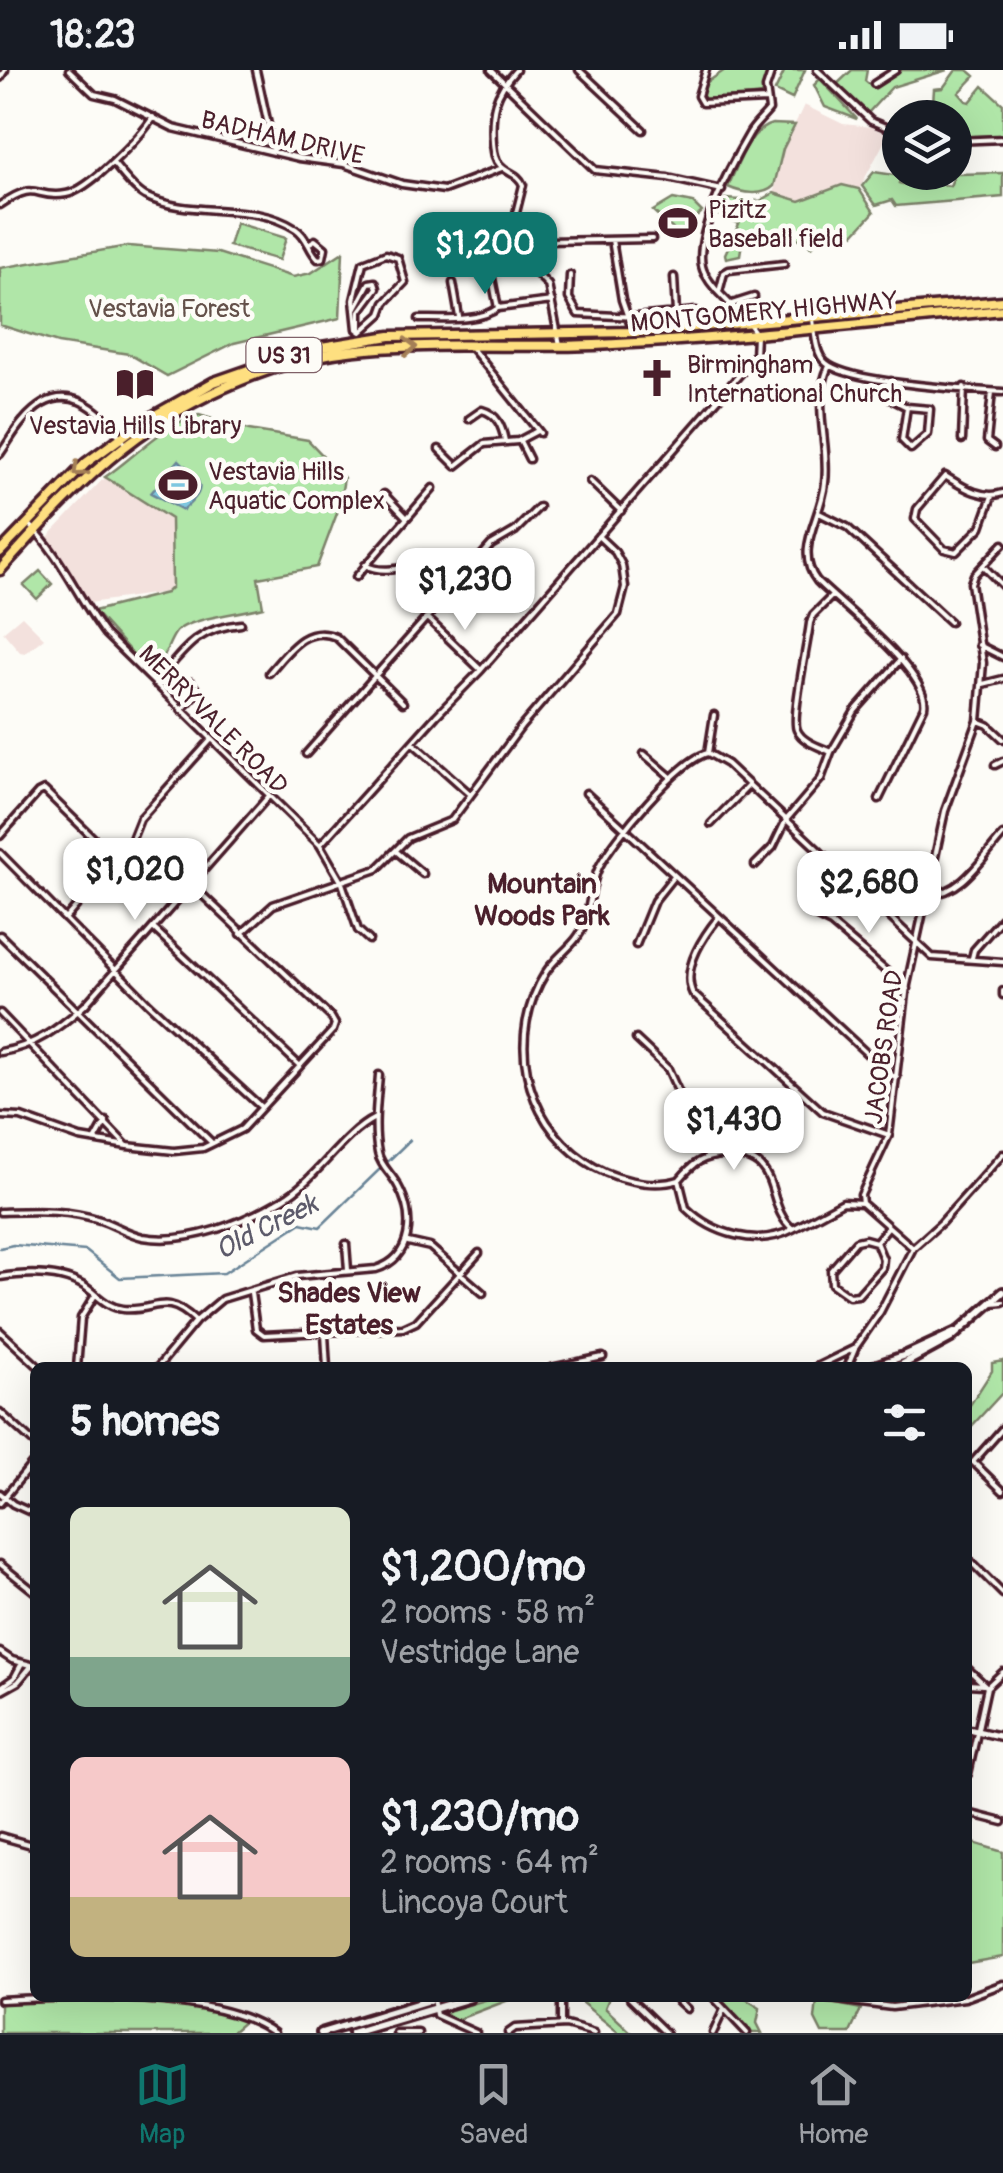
<!DOCTYPE html>
<meta charset="utf-8">
<style>
body{margin:0;font-family:Pangolin,sans-serif;background:#20242c;color:#f1f3f6;height:100vh;display:flex;flex-direction:column;font-size:38px;white-space:nowrap}
*{box-sizing:border-box;margin:0}
p{font-size:32px;color:#9ea1a6}
.icon{flex:none;width:55px;height:55px;fill:none;stroke:currentColor;stroke-width:2;stroke-linecap:round;stroke-linejoin:round}
.map{position:relative;flex:1;overflow:hidden}
.panel{position:absolute;left:30px;top:1292px;width:942px;height:640px;display:flex;flex-direction:column;background:#171b24;border-radius:15px;box-shadow:0 10px 40px #0002}
.panel>*{flex:none}
.tools{position:absolute;left:882px;top:30px;display:grid;gap:20px}
.tools a{display:grid;place-items:center;width:90px;height:90px;border-radius:50%;background:#171b24;box-shadow:0 10px 40px #0002;font-size:50px}
.price{position:absolute;translate:-50% -85px;padding:0 22px;border-radius:20px;background:#fff;color:#222;font-size:32px;line-height:65px;filter:drop-shadow(0 2px 5px #0008)}
.price::after{content:'';position:absolute;left:50%;top:60px;width:30px;height:22px;margin-left:-15px;background:inherit;clip-path:polygon(0 0,100% 0,50% 100%)}
.price.current{background:#0f766e;color:#fff}
ul{padding:0;list-style:none}
li{display:flex;align-items:center;gap:30px;height:250px;padding:0 40px}
li span{display:grid;place-items:center;flex:none;width:280px;height:200px;border-radius:15px;color:#555}
li>.icon{margin-inline-start:auto}
span .icon{width:120px;height:120px;fill:#fffc;stroke-width:1}
li b{font-size:42px}
h2{display:flex;justify-content:space-between;align-items:center;height:120px;padding:0 40px;font-size:42px}
.status{display:flex;justify-content:space-between;align-items:center;height:70px;padding:0 50px;background:#171b24;direction:ltr}
.status svg{height:28px;fill:currentColor}
.tabs{display:flex;justify-content:space-around;align-items:center;height:140px;border-top:2px solid #363941;background:#171b24;font-size:28px;color:#9ea1a6}
.tabs a{display:grid;justify-items:center;gap:5px}
.tabs .current{color:#0f766e}
.map>svg:first-child{display:block}
.built{fill:#f3e1dd}
.green{fill:#b0e6a8;stroke:#7d826a;stroke-width:2.5}
.water{fill:#7ec7df;stroke:#698497;stroke-width:2.5}
.lines{fill:none;stroke-linecap:round;stroke-linejoin:round}
.stream{stroke:#698497;stroke-width:2.5}
.minor-casing{stroke:#4a1f2b;stroke-width:11}
.tertiary-casing{stroke:#4a1f2b;stroke-width:12}
.secondary-casing{stroke:#4a1f2b;stroke-width:14}
.primary-casing{stroke:#4a1f2b;stroke-width:15}
.minor{stroke:#fdfcf7;stroke-width:4}
.tertiary{stroke:#fdfcf7;stroke-width:5}
.secondary{stroke:#fdfcf7;stroke-width:6}
.primary{stroke:#fedf80;stroke-width:8}
.oneway{stroke:#a47f56}
.labels{text-anchor:middle;stroke-width:9;stroke-linejoin:round;paint-order:stroke}
.shield{fill:#fdfcf7;stroke:#806168;stroke-width:2.5}
.shield-label{font-size:22px;font-weight:bold;fill:#4a1f2b}
.street-label{font-size:25px;fill:#4a1f2b;stroke:#fdfcf7}
.poi-label{font-size:25px;fill:#4a1f2b;stroke:#fdfcf7;text-anchor:start}
.park-label{font-size:25px;fill:#64514a;stroke:#fdfcf7}
.neighbourhood-label{font-size:28px;font-weight:bold;fill:#4a1f2b;stroke:#fdfcf7}
.water-label{font-size:28px;font-style:italic;fill:#5c5a6a;stroke:#fdfcf7}
</style>
<div class="status"><b>18:23</b><svg viewBox="0 0 49 12"><path d="M0 12V9h3v3zM5 12V6h3v6zM10 12V3h3v9zM15 12V0h3v12zM26 1h20v11H26zM47 4h2v5h-2z"/></svg></div>
<div class="map">
<svg width="1003" height="1963" viewBox="0 0 1003 1963">
<rect width="100%" height="100%" fill="#fdfcf7"/>
<filter id="ink" filterUnits="userSpaceOnUse"><feTurbulence type="fractalNoise" baseFrequency=".01" numOctaves="2"/><feDisplacementMap in="SourceGraphic" scale="20" xChannelSelector="R" yChannelSelector="G"/><feConvolveMatrix kernelMatrix="1 2 1 2 8 2 1 2 1" color-interpolation-filters="sRGB"/></filter>
<g filter="url(#ink)">
<path class="built" d="M804,35L843,54L871,57L888,65L859,119L842,115L800,131L774,123L783,79Z
M105,407L172,449L174,502L172,517L167,522L89,533L48,467Z
M22,546L44,568L25,583L20,582L3,562Z"/>
<path class="green" d="M725,0H768L761,25L705,32L702,29L706,13Z
M785,0H805L792,29L775,21Z
M852,0H867L865,11L872,17L898,0H947L892,17L867,44L835,16Z
M956,0H968L975,6L959,23L966,31L970,32L983,16L1003,34V65L955,67V48L932,47L934,19L943,18Z
M820,9L857,49L825,37L814,15Z
M772,54L795,55L783,79L774,116C763,127 741,123 728,117C738,96 748,60 772,54Z
M874,102L901,106L899,113L915,117L920,111L950,116L955,104L1003,103V127L896,136L892,130L876,135L862,116Z
M842,115L859,119L874,142L854,164L825,158L812,177L798,168C778,172 763,160 743,166L740,185L726,188L725,184L739,154L716,144L725,129L760,131L774,123L800,131Z
M673,129L693,133L702,142L678,164L653,141Z
M236,153L286,168L279,190L229,176Z
M128,176L218,183L293,207L311,203L343,182L340,248L234,273L167,306L129,284L58,273L0,255V198Z
M199,345L249,360L308,370L344,408L339,438L317,497L258,508L263,537C243,543 188,548 176,562C165,577 167,592 148,601L94,541L166,523L172,517L171,449L105,407C135,387 164,353 199,345Z
M40,501L52,514L37,529L24,515Z
M1003,1291V1322L968,1360V1338L992,1301V1293Z
M968,1748L975,1750L970,1772L1003,1782V1887L968,1893Z
M492,1928H514L456,1950L444,1942Z
M576,1928H609L605,1938L632,1963H619Z
M717,1928H744L760,1938L757,1953L762,1963H751Z
M135,1929L197,1937L246,1950L231,1963H0V1930Z
M817,1930L861,1939L850,1963H822L815,1949Z"/>
<path class="water" d="M179,390C203,413 208,418 183,440L151,423Z"/>
<g class="lines">
<path class="stream" d="M0,1178L13,1175L86,1181L120,1208L224,1203L301,1153L320,1157L410,1070"/>
<g class="minor-casing">
<path id="minor" d="M69,0L94,24L115,29L173,58L299,88L344,94L402,114L444,120L502,98
M256,0L274,82
M491,0L595,100L668,108L722,120
M516,0C494,24 491,41 493,73C494,81 494,89 500,95C508,104 518,103 523,115L512,159V179L548,215L560,275
M579,0L643,60
M706,0L698,26L702,33L766,30
M817,0L871,51L900,63
M0,8L5,0
M874,14L896,0
M955,71L1003,69
M113,93C122,104 133,119 145,126C191,149 252,130 296,159C308,167 308,179 318,189L323,188L325,178L315,170L308,174
M0,135C39,108 33,130 66,124C88,121 141,67 153,47
M539,156L543,168L548,171L652,169
M612,170L622,230L633,262
M386,184L398,188L405,212L385,233L381,244L361,262L357,259L354,230L363,193Z
M570,205L569,228L578,244L636,247L696,241
M674,207L676,243
M492,208L498,238
M453,213L459,247
M719,222L724,203L729,200L784,194
M732,234L754,227
M355,239L369,213L375,212L377,218L360,241V259
M419,249C442,249 480,252 498,238L552,231
M813,249C815,263 815,284 826,293C849,313 969,320 1003,322
M471,277L540,363
M829,296C811,334 830,373 825,413C822,447 793,480 817,511C842,536 931,604 924,637L879,729
M891,311V329L907,337L902,370L911,379L928,364L930,339L907,337
M992,322L987,371L995,377
M469,349L482,340C497,344 502,356 505,371
M962,370L964,317
M520,371L529,389
M439,379L456,396L484,374L518,371L537,361
M0,384C8,373 14,361 23,351C63,304 100,337 126,375
M590,411L621,441
M384,424L407,448
M992,426L981,457L956,482L944,479L915,449L917,439L945,406C963,417 982,430 1003,423
M819,443L847,457L950,552
M29,454C61,485 78,528 105,564L320,775L342,813L358,860L369,870
M365,495C397,512 434,476 465,504
M985,498L1003,516
M356,507L433,418
M427,548L481,600
M979,575L1003,587
M269,603C288,582 305,554 336,567L403,633
M155,614C183,582 195,558 241,554
M983,614L1003,609
M181,640L198,622L191,612
M978,651L988,655L1003,669
M413,673L469,723
M831,682C820,677 802,672 797,660C791,648 808,572 810,553L813,545L832,526
M708,683L714,645
M306,684L491,475L515,461L539,437
M644,684L671,707
M995,695L1003,691
M586,723L890,1005L897,1007
M711,754L748,716
M0,766L38,723L44,720L116,790
M320,775L436,646L481,600L755,287L756,264C743,241 717,227 705,204C688,174 732,93 749,64C754,55 763,48 769,40L766,18L772,0
M397,782L423,804
M0,783L149,934L261,1037
M755,795L773,777L786,750L821,709L831,682L855,641L901,589
M928,824C961,826 983,787 1003,765
M817,847L831,854L907,919
M718,848C702,868 681,900 693,924L823,1042L889,1065
M65,849L130,774L140,749L210,671
M153,858L299,995
M241,864L273,835L377,799L408,768L452,750L521,657L618,544L625,517L622,495L615,482L598,466
M0,865L211,1072
M636,875L654,831L673,807
M972,888L974,880L1003,847
M1003,921V925
M0,943L127,1076
M636,969L668,999L707,1086
M0,982C34,977 59,958 85,935L268,727
M0,1046L21,1047L80,1068L127,1076L174,1081L203,1078L242,1059L333,960L335,954L331,947L192,815
M96,1069L106,1051
M679,1110C650,1119 609,1108 585,1091C523,1049 506,965 546,902C556,886 578,873 584,855C591,836 590,816 599,797C613,769 680,689 708,683L727,694L932,887L1003,892
M0,1142C33,1141 68,1139 100,1150C115,1155 128,1164 143,1167C189,1175 244,1152 283,1129C318,1108 341,1065 375,1048
M793,1159C758,1178 713,1164 686,1138L679,1110C693,1093 703,1086 725,1085C785,1084 763,1136 793,1159L843,1132L862,1133
M865,1169L876,1172L883,1189L882,1198L858,1225L849,1226L832,1214L831,1200L856,1171Z
M408,1172L430,1177L483,1223
M876,1172L888,1157
M346,1174L348,1200
M913,1178L862,1133L861,1125L889,1065L907,915L945,741L978,651L983,593L971,513L974,505L1003,474
M0,1207C26,1203 60,1202 84,1216C97,1224 105,1237 123,1239C156,1242 164,1221 195,1250
M251,1223L256,1259L264,1265L403,1258L416,1252L479,1183
M992,1233L1003,1232
M0,1261L40,1298
M325,1264L327,1298
M77,1298L81,1248L94,1227
M157,1298L196,1251L222,1229L297,1206L376,1199C413,1188 415,1146 398,1116C392,1104 380,1095 378,1083C373,1057 377,1031 379,1005
M551,1298L603,1287
M814,1298L855,1278L880,1242L913,1178L941,1153L1003,1084
M847,1298L855,1279
M0,1342L35,1374
M1003,1358L973,1392L1003,1421
M0,1423L13,1434L35,1444
M0,1433L35,1390
M968,1489L1003,1524
M0,1494L35,1522
M0,1582L12,1590L35,1596
M968,1599L987,1617
M968,1614L983,1615
M0,1618L14,1608L22,1593
M0,1622L18,1612L32,1595
M968,1704L987,1617L1003,1602
M968,1743L1003,1752
M0,1766L35,1776
M968,1927L1003,1914
M630,1928L666,1963
M675,1928L687,1939
M714,1928L747,1963
M822,1928L892,1937L965,1928
M433,1929L436,1945L476,1963
M0,1930C69,1926 218,1921 274,1963
M561,1955V1933L564,1928
M396,1963H418
M508,1963L515,1958L566,1955L594,1963
M713,1963L724,1939"/>
</g>
<g class="tertiary-casing">
<path id="tertiary" d="M968,1659L1003,1667"/>
</g>
<g class="secondary-casing">
<path id="secondary" d="M868,1298L906,1285L956,1262
M896,1298L951,1268L1003,1222
M321,1963L436,1928
M352,1963L470,1928"/>
</g>
<g class="primary-casing">
<path id="primary" d="M0,482L86,393L141,353L214,312L309,279L390,266L635,262L1003,231
M0,500C39,457 78,413 124,377C190,326 283,285 367,279C443,272 519,278 595,275C731,269 867,253 1003,240"/>
</g>
<use href="#minor" class="minor"/>
<use href="#tertiary" class="tertiary"/>
<use href="#secondary" class="secondary"/>
<use href="#primary" class="primary"/>
</g>
<defs><path id="oneway-chevron" d="M-2-3.5L2.5 0L-2 3.5" fill="none" stroke-width="1.6" stroke-linecap="round" stroke-linejoin="round" transform="scale(2.5)"/></defs>
<g class="oneway">
<use href="#oneway-chevron" transform="translate(410 277) rotate(-1)"/>
<use href="#oneway-chevron" transform="translate(79 400) rotate(138)"/>
</g>
</g>
<defs>
<g id="stadium-bare" transform="scale(3)"><path d="M0-5a6.5 5 0 1 0 0 10a6.5 5 0 1 0 0-10ZM-3.5-1.8h7v3.6h-7Z" fill="#4a1f2b" stroke="#fdfcf7" stroke-width="2.5" paint-order="stroke"/></g>
<g id="church-bare" transform="scale(3)"><path d="M-1.2-6h2.4v3.5h3.3v2.4h-3.3V6h-2.4V-.1h-3.3v-2.4h3.3Z" fill="#4a1f2b" stroke="#fdfcf7" stroke-width="2.5" paint-order="stroke"/></g>
<g id="library-bare" transform="scale(3)"><path d="M-6-4Q-3-5.5-.7-3.5V5Q-3 3-6 4ZM6-4Q3-5.5 .7-3.5V5Q3 3 6 4Z" fill="#4a1f2b" stroke="#fdfcf7" stroke-width="2.5" paint-order="stroke"/></g>
</defs>
<g fill-rule="evenodd">
<use href="#stadium-bare" x="678" y="153"/>
<use href="#church-bare" x="657" y="308"/>
<use href="#library-bare" x="135" y="314"/>
<use href="#stadium-bare" x="178" y="415"/>
</g>
<g class="labels">
<rect class="shield" x="246.5" y="268" width="75" height="34" rx="8"/>
<g class="shield-label">
<text x="284" y="293">US 31</text>
</g>
<g class="street-label">
<text transform="translate(283 67) rotate(13)" y="9">BADHAM DRIVE</text>
<text transform="translate(764 241) rotate(-5)" y="9">MONTGOMERY HIGHWAY</text>
<text transform="translate(214 649) rotate(45)" y="9">MERRYVALE ROAD</text>
<text transform="translate(883 977) rotate(-82)" y="9">JACOBS ROAD</text>
</g>
<g class="poi-label">
<text x="708" y="148">Pizitz<tspan x="708" dy="29">Baseball field</tspan></text>
<text x="687" y="303">Birmingham<tspan x="687" dy="29">International Church</tspan></text>
<text x="135" y="364" text-anchor="middle">Vestavia Hills Library</text>
<text x="208" y="410">Vestavia Hills<tspan x="208" dy="29">Aquatic Complex</tspan></text>
</g>
<g class="park-label">
<text x="169" y="247">Vestavia Forest</text>
</g>
<g class="neighbourhood-label">
<text x="542" y="823">Mountain<tspan x="542" dy="32">Woods Park</tspan></text>
<text x="349" y="1232">Shades View<tspan x="349" dy="32">Estates</tspan></text>
</g>
<g class="water-label">
<text transform="translate(266 1156) rotate(-27)" y="10">Old Creek</text>
</g>
</g>
</svg>
<div class="tools">
<a><svg class="icon" aria-label="layers" viewBox="0 0 24 24"><path d="M12 4l9 5-9 5-9-5zM3 14l9 5 9-5"/></svg></a>
</div>
<b class="price current" style="left:485px;top:227px">$1,200</b>
<b class="price" style="left:465px;top:563px">$1,230</b>
<b class="price" style="left:135px;top:853px">$1,020</b>
<b class="price" style="left:869px;top:866px">$2,680</b>
<b class="price" style="left:734px;top:1103px">$1,430</b>
<section class="panel">
<h2>5 homes<svg class="icon" aria-label="filters" viewBox="0 0 24 24"><path d="M4 7h16M4 17h16"/><circle cx="9" cy="7" r="2"/><circle cx="15" cy="17" r="2"/></svg></h2>
<ul>
<li><span style="background:linear-gradient(#dfe7d0 75%,#7fa58c 0)"><svg class="icon" aria-label="home" viewBox="0 0 24 24"><path d="M3 11l9-7 9 7M6 9v11h12V9"/></svg></span><div><b>$1,200/mo</b><p>2 rooms · 58 m²</p><p>Vestridge Lane</p></div></li>
<li><span style="background:linear-gradient(#f6c9c9 70%,#c2b280 0)"><svg class="icon" aria-label="home" viewBox="0 0 24 24"><path d="M3 11l9-7 9 7M6 9v11h12V9"/></svg></span><div><b>$1,230/mo</b><p>2 rooms · 64 m²</p><p>Lincoya Court</p></div></li>
</ul>
</section>
</div>
<nav class="tabs">
<a class="current"><svg class="icon" aria-label="map" viewBox="0 0 24 24"><path d="M3 6l6-2 6 2 6-2v14l-6 2-6-2-6 2zM9 4v14M15 6v14"/></svg>Map</a>
<a><svg class="icon" aria-label="saved" viewBox="0 0 24 24"><path d="M7 4h10v16l-5-4-5 4z"/></svg>Saved</a>
<a><svg class="icon" aria-label="home" viewBox="0 0 24 24"><path d="M3 11l9-7 9 7M6 9v11h12V9"/></svg>Home</a>
</nav>
